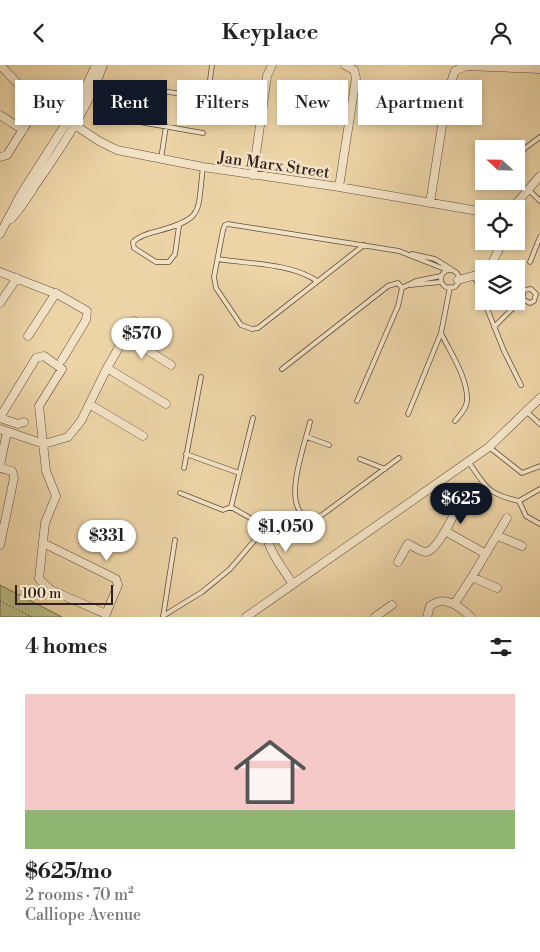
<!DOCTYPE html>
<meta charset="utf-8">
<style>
body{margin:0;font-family:"Libre Bodoni",serif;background:#f6f6f6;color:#222;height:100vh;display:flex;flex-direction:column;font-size:19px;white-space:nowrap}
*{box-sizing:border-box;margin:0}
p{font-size:16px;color:#767676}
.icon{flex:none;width:28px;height:28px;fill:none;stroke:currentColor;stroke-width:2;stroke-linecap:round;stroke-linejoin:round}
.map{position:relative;height:552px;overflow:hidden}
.panel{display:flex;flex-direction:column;background:#fff;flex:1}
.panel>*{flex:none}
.banner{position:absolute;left:15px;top:15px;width:510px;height:45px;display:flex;gap:10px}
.needle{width:32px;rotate:292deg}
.buttons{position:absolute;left:475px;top:75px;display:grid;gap:10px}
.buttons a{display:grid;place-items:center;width:50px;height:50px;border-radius:0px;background:#fff;box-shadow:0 2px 8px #0003;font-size:25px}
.scale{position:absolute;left:15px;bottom:12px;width:98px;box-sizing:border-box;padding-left:5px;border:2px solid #31201a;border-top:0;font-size:14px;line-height:18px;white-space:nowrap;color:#31201a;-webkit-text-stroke:4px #f3e3c6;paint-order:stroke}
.price{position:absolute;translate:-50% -42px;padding:0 11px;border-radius:18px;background:#fff;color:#222;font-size:16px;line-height:32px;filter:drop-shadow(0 1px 2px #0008)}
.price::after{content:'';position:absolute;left:50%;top:30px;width:15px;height:11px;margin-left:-8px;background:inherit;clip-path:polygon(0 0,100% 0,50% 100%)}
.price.on{background:#111827;color:#fff}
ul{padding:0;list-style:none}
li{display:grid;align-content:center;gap:10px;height:265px;padding:0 25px}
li+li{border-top:1px solid #e0e0e0}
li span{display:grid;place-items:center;height:155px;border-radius:0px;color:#555}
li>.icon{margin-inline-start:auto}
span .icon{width:90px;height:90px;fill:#fffc;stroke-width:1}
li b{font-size:21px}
h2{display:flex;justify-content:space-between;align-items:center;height:60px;padding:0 25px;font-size:21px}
.tag{padding:0 18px;border-radius:0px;background:#fff;box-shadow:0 2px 8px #0003;font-size:18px;line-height:45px}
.tag.on{background:#111827;color:#fff}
header{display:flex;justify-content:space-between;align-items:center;height:65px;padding:0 25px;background:#fff;font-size:22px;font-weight:800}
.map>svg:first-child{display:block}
.green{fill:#b8bd87;stroke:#746e50}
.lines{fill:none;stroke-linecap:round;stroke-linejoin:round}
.lane-casing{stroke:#604d3d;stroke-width:5.5}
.street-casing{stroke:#604d3d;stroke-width:9}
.path{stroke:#31201a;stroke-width:1;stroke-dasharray:1 2.5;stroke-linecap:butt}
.lane{stroke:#f3e3c6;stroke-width:4}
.street{stroke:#f3e3c6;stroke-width:8}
.labels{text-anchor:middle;stroke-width:5;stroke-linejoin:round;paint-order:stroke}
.street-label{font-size:16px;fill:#31201a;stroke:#f3e3c6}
</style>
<header><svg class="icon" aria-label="back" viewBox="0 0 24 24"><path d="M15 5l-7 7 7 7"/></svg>Keyplace<svg class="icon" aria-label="person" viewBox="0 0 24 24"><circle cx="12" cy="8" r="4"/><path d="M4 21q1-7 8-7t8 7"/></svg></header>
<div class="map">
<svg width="540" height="552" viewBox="0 0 540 552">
<rect width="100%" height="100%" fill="#ecd4a7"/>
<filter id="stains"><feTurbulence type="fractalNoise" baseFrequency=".004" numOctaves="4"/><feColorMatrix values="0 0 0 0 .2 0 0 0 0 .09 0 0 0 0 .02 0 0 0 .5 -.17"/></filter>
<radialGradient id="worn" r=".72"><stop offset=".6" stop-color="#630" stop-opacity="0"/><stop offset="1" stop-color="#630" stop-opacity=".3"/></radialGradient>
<path class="green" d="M0,520L62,552H0Z"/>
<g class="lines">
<g class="lane-casing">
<path id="lane" d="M210,15L212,0
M203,68L128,55L125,49L137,22L207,33
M161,94L166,61
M516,97L524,84L540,72
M508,122L509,116
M528,124L540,136
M179,161L175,189L169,197H156L134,183L133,177C139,171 149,168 158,166C205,153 197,148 203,102
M364,180L258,263L252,264L241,260L216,223L214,212L223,165L225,160L228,159L399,186L447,205
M412,189L435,194L451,204
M218,194C248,199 291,198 317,216
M530,197L540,172
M441 214a9 9 0 1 1 18 0a9 9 0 1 1-18 0Z
M475,212L484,235
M410,220L441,217
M402,223L416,216L441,211
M484,236L504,286L521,320
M494,262L522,234L524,225L531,224L536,229L534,236L530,238L522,234
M441,268C450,287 468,313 467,335C467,343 460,350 455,356
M282,304L388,221L398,218L402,223
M357,336L398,241L402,223
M527,347L540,359
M408,349L441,268L450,222
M310,357C305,380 283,435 304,451L313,453L322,450L399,393
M307,372L329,380
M489,382L522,408L540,401
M186,389L239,408
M360,394L385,404
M468,396C486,422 487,429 519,436L540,424
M184,403L201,312
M180,428L223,445L231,442
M519,436L526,451L540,459
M231,442L253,353
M231,442L266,462
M163,551L202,527L230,504L266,462L300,448
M163,552L175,475"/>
</g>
<g class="street-casing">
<path id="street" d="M0,0L22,23L40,37L99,76L117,85L203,102L339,122L484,147
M0,50L23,65
M0,92L7,90L40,37
M253,110L267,11L272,0
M339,122L356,13L354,5L345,0
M430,138L447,29L455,6L466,1L540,4
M507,144L514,141L540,111
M11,154C24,140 32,124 43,109C67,74 89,40 103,0
M0,169L21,129L76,43L96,0
M489,204L503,176
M0,207L59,230L87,246L86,255L62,295
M458,215L484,208
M0,238L17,213
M28,271L56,228
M125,271L171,300
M107,303L166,339
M89,339L143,371
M24,357L18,359L3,354L2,349L36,293L44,291L62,304L39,341L46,406L56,431L45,458L39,514L51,525L106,549L118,520L116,514L43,478
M0,364L44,379L68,372L81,356L107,303L134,256
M0,400L7,367
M0,403L12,406L14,413L0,480
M266,462C266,484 281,500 292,518
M445,466L486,489
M498,471L522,481
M398,497L408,479C413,481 421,487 426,487C437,486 453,451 458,442
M472,512L507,453
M455,538L472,512L497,523
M246,552L489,382L540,333
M375,552L392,540
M427,552L430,541C445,529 460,542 471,552"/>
</g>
<path class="path" d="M0,536L32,552"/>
<use href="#lane" class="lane"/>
<use href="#street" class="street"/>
</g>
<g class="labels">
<g class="street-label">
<text transform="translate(274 99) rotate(8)" y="6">Jan Marx Street</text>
</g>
</g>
<rect width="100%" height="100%" filter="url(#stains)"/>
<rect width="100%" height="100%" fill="url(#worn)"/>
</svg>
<div class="buttons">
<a><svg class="needle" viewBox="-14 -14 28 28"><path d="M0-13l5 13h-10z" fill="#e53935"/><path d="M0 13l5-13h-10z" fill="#767676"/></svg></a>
<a><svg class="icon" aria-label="locate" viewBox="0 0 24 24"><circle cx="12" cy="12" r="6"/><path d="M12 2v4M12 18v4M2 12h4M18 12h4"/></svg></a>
<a><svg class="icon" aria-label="layers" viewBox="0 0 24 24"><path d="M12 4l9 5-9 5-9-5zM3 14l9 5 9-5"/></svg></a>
</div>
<div class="scale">100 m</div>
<b class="price" style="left:142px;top:295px">$570</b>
<b class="price on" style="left:461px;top:460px">$625</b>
<b class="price" style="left:286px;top:488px">$1,050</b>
<b class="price" style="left:107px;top:497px">$331</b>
<div class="banner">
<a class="tag">Buy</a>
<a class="tag on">Rent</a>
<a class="tag">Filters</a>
<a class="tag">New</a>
<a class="tag">Apartment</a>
</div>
</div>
<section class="panel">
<h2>4 homes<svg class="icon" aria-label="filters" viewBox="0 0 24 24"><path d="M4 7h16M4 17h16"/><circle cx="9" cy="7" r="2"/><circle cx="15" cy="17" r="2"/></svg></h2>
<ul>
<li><span style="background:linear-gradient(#f6c9c9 75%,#8fb573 0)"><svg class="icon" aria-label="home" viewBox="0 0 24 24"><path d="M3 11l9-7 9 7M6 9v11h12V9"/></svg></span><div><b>$625/mo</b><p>2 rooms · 70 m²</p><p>Calliope Avenue</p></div></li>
</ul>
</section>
